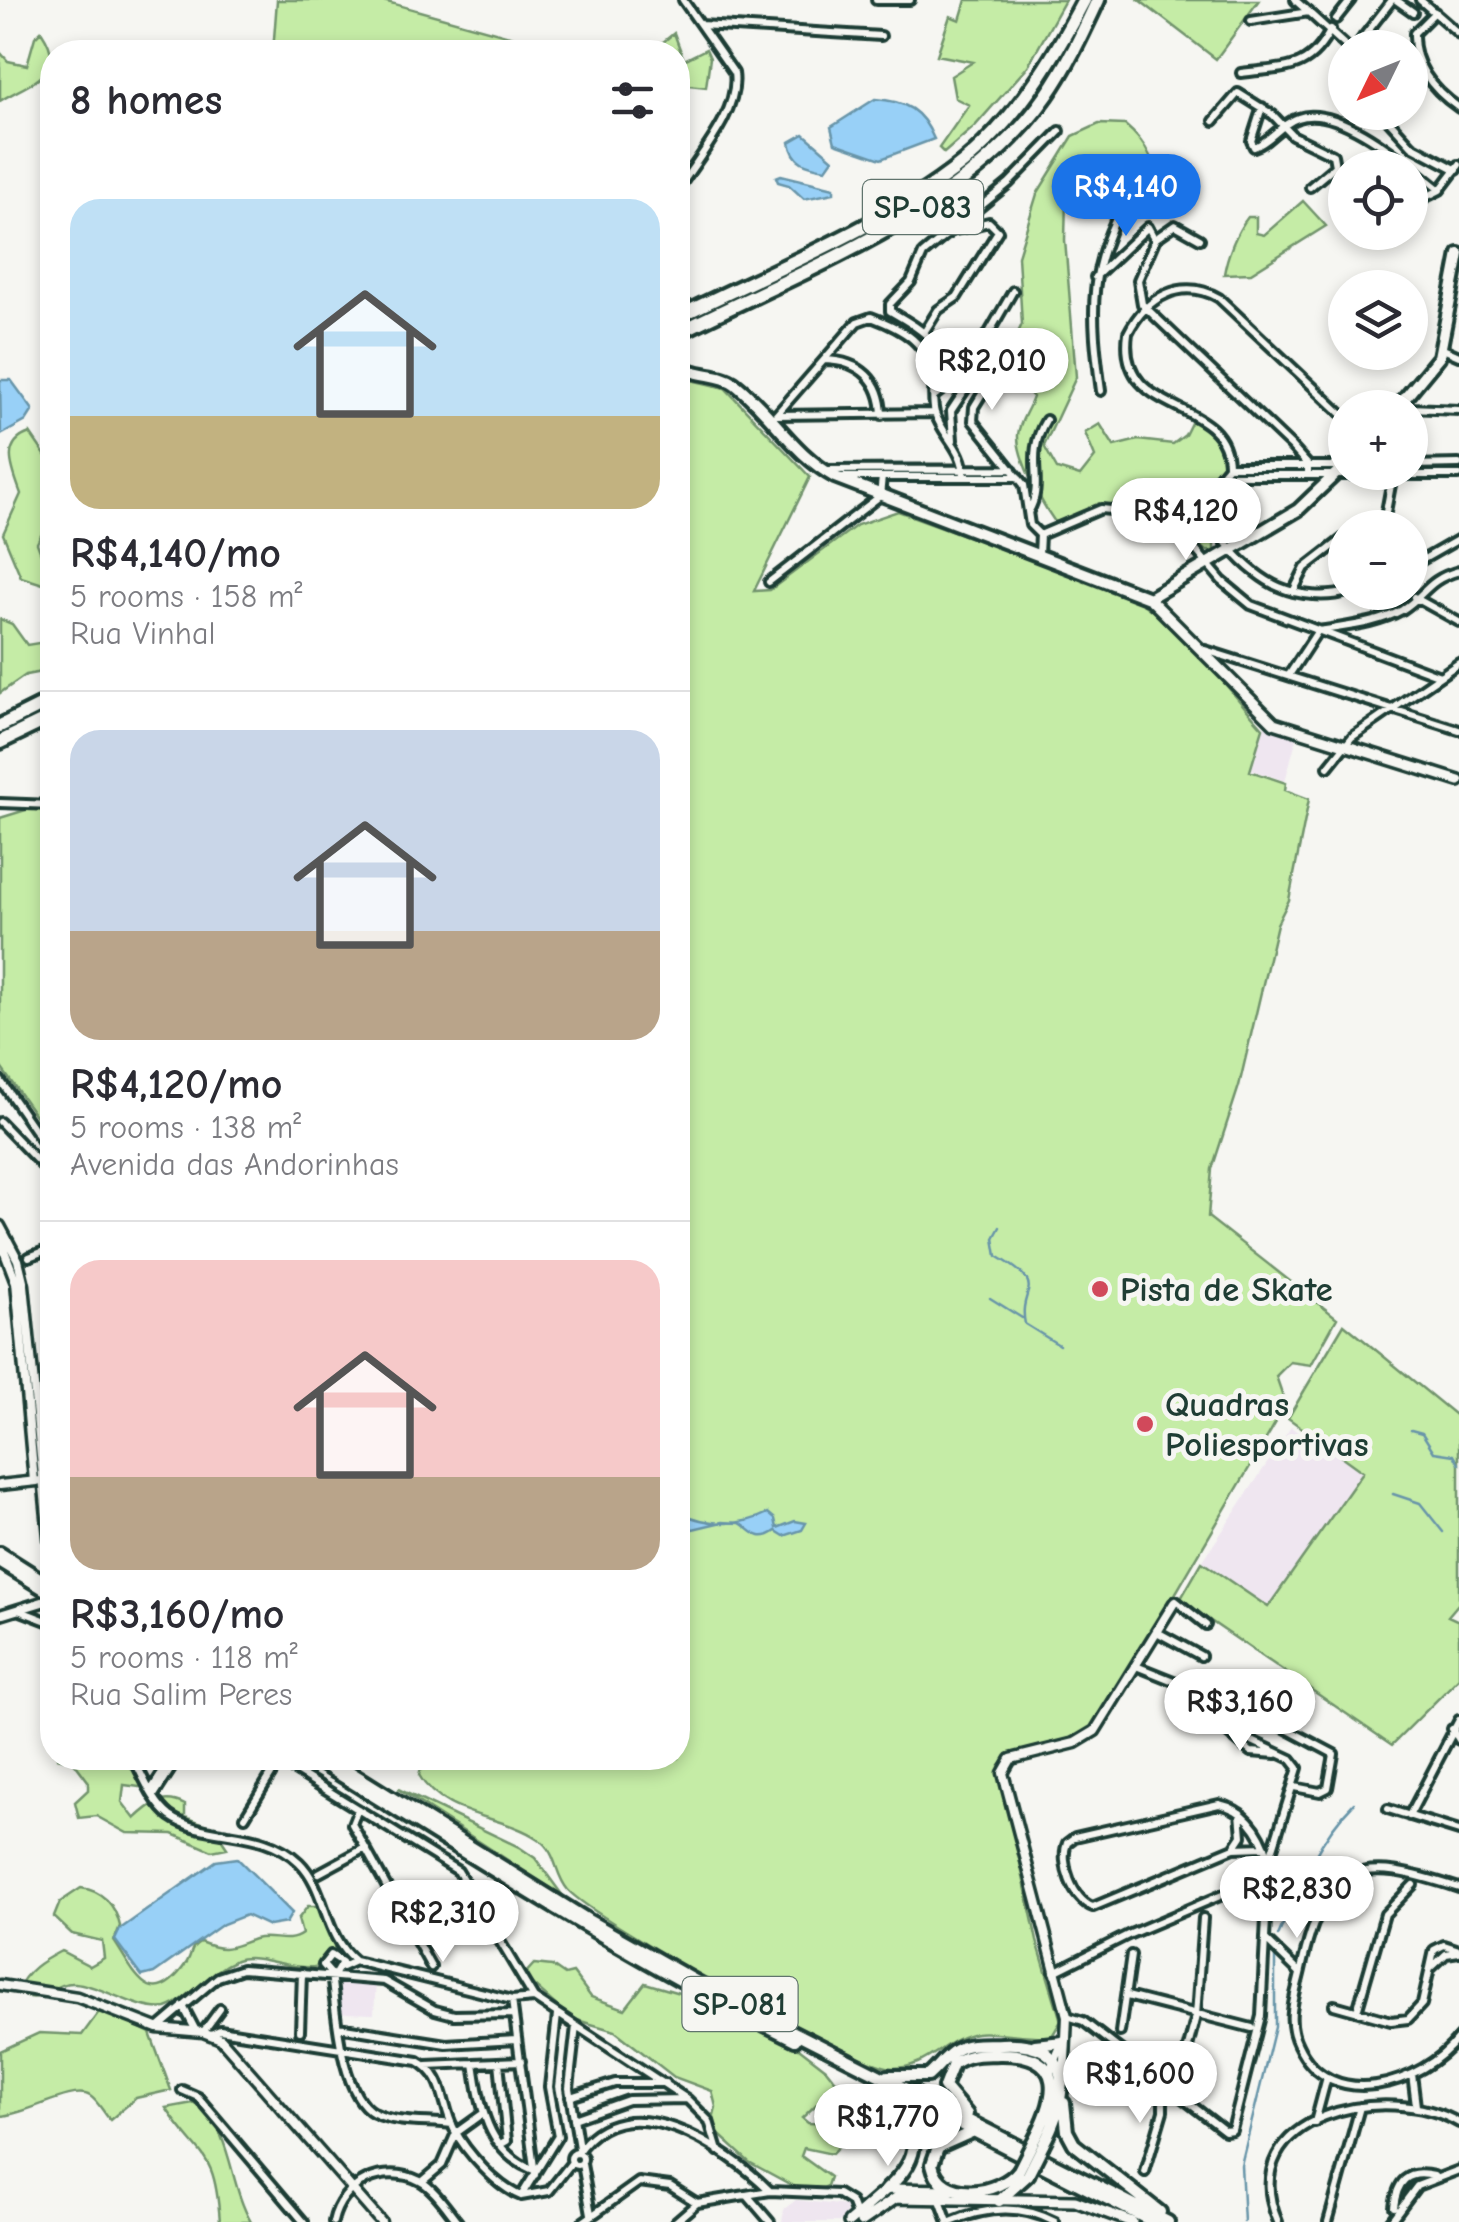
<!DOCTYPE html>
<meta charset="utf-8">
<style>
body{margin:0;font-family:"Comic Neue",sans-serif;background:#f2f2f3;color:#2b2b33;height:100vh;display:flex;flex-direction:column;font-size:38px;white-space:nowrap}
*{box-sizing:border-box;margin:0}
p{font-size:32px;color:#7c7c81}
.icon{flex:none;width:55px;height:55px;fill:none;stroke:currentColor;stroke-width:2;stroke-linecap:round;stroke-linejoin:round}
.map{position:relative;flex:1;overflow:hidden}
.sheet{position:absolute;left:40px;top:40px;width:650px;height:1730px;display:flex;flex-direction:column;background:#fff;border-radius:40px;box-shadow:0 5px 15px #0003}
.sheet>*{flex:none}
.needle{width:65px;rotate:227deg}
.buttons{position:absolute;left:1328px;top:30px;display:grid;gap:20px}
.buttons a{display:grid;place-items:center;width:100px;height:100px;border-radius:50%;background:#fff;box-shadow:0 5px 15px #0003;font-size:50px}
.price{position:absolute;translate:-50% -85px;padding:0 22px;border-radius:35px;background:#fff;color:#222;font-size:32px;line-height:65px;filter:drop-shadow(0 2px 5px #0008)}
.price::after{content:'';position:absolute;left:50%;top:60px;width:30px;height:22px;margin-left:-15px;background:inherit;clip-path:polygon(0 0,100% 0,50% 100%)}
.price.selected{background:#1a73e8;color:#fff}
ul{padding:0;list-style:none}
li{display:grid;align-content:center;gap:20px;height:530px;padding:0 30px}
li+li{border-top:2px solid #e1e1e2}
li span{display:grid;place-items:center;height:310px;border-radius:30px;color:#555}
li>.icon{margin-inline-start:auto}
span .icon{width:180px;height:180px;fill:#fffc;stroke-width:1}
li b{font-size:42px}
h2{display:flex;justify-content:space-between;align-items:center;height:120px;padding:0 30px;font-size:42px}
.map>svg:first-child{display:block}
.built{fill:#efe6f0}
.green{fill:#c5eca6;stroke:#72946d;stroke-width:2.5}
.water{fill:#98d0f7;stroke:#6895a9;stroke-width:2.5}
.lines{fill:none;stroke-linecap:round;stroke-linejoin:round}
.stream{stroke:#6895a9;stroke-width:2.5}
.minor-casing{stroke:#1f3d34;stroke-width:14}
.tertiary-casing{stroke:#1f3d34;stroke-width:15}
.secondary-casing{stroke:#1f3d34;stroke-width:16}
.primary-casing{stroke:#1f3d34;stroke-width:18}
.motorway-casing{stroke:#1f3d34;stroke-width:20}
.minor{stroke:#f6f6f2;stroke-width:6}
.tertiary{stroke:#f6f6f2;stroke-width:8}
.secondary{stroke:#f6f6f2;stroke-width:9}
.primary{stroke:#f6f6f2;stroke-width:10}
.motorway{stroke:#f6f6f2;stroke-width:12}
.primary-bridge-casing{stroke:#1f3d34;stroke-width:18;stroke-linecap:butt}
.primary-bridge{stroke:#f6f6f2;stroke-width:10}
.poi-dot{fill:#d1495b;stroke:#f6f6f2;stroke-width:4}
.labels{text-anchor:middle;stroke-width:10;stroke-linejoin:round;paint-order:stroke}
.shield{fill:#f6f6f2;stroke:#60746d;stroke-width:2.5}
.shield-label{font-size:32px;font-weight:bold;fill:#1f3d34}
.poi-label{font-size:35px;font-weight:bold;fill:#1f3d34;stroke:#f6f6f2;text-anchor:start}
</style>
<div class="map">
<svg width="1459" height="2222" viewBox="0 0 1459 2222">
<rect width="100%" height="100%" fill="#f6f6f2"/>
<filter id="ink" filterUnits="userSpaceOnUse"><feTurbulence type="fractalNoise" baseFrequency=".01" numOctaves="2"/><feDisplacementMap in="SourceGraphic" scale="20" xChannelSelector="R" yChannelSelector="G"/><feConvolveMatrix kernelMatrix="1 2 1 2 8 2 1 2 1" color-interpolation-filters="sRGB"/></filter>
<g filter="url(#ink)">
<path class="built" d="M1264,726L1297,737L1285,781L1252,770Z
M1291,1427L1309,1441L1312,1435L1364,1471L1267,1607L1202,1562Z
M339,1982H376L374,2014L341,2013Z
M796,2200L847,2206L846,2216L839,2222H782L784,2209Z"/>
<path class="green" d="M277,0H380L567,52H273Z
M966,0H1065L1028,66L975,126L944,153L939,148L969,105L955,98L951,76L973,62L937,55L950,16L960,20Z
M1139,0H1259L1216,59Z
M41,31C70,74 32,81 0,101V52L8,61L27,65L35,37Z
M674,33L684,60L706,49L710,58L706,87L678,84V52H651Z
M1099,124L1125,125C1148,144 1157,165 1158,195L1150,198C1115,174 1097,156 1066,197L1065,240L1076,377L1044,446L1057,469L1080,476L1095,457L1085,433L1100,424L1114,446L1138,440L1173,444L1185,435L1192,421C1220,426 1231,465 1223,489C1221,497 1212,503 1206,508L1214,532V551H1206L1147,501L1055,522C1042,504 1017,458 1018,435C1019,421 1029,410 1033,397L1011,371L1012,346L1022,324L1018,256L1037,194L1073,136Z
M1303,201L1326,226L1251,273L1224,274C1227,256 1236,232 1248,217H1256V233L1264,235Z
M678,377L725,388L810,477L754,591L770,590L857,525L898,511L1127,594C1183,626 1220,680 1263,728L1250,771L1286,783L1285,790L1309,799L1289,900L1277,924L1239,1086L1212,1169L1208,1217L1337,1318L1311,1365L1290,1362L1276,1376L1286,1405L1102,1719C1068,1752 1022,1738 999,1766L1037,1941L1061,2021L1052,2036C1028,2038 992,2030 976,2033C945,2038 927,2069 893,2068C855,2067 595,1920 568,1890C554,1874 558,1853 538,1839C502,1814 443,1818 419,1775L424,1758H678Z
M30,433L45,455L52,449V514L37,543L50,578L46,585L21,577L3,534L21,494C12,469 0,443 30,433Z
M0,619L12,624L27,645L51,641L52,670L26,675L0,693Z
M29,809L52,811V1139L0,1066V818Z
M1344,1324L1459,1418V1603L1448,1616L1459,1621V1678L1392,1745L1180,1600L1202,1562L1268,1607L1363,1472L1288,1418Z
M56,1758H129L147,1788L124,1785L122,1802L135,1819C150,1805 163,1793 185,1805V1817L213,1827L227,1848L212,1851L173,1834L127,1833L96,1816L79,1818L75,1802L88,1790V1781L73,1761Z
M398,1789L519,1847L535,1858L563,1896Z
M81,1888C103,1891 115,1904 120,1926L114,1941C134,1970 150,2017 187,1962C193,1952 189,1948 200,1942C227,1953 230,1947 254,1939C271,1934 287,1945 302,1934L298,1919L308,1906H316C325,1917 338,1932 334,1948C324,1990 264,1949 236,1960C206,1973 190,2000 166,2008C138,2012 102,1985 75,1983C49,1981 43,2010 17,1991C26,1970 42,1961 61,1951L90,1966L104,1958L102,1941L72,1934L54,1917L60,1902Z
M534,1964L552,1966L565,1975L573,1973L591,1997L625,2009L645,1983L734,2009L762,2032L795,2045L826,2069L838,2084L802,2118L808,2123L835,2124L845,2140L832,2154L804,2148L801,2156L830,2177L827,2186L810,2195L749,2162L711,2127L716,2107L712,2091L674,2077L615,2031L570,2018L523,1976Z
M101,2009L150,2033L171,2090L136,2098L110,2120C104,2113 97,2100 90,2096C73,2085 26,2115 0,2116V2051L39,2033L82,2035Z
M193,2103L201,2104C233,2139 229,2183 251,2222H220C215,2148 201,2161 166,2108Z"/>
<path class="water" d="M875,99C906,101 922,110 934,139L881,159L835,143L831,127Z
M804,134L833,159L826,169C807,166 793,163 790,142Z
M781,175L834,188V193L804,199L789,185L778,182L776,177Z
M0,380H11L33,410L26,421L1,435Z
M678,1512C706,1525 739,1528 768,1513L775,1519L777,1528L795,1521L806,1523L802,1530L784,1536L776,1531C758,1544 752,1530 740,1523L722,1522L693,1529L678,1522Z
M237,1858L292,1913L286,1923L269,1926L246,1915L223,1924L154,1973L142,1976L115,1940L120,1929L216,1861Z"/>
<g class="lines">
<path class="stream" d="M1000,1227L994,1238L997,1256C1052,1289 1017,1286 1025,1324L1059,1345
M990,1298L1022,1318
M1411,1430L1422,1433L1434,1452L1454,1455L1459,1464
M1393,1494L1420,1503L1443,1532
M1278,1936C1298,1889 1317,1840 1354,1803
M1244,2222L1241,2165L1275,2027V1956"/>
<g class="minor-casing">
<path id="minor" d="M876,0H910
M1295,0L1348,48
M1396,0L1413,12
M1420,0L1459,34
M1435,12L1414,33C1413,66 1433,90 1459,108
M1336,19L1351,0
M1251,21L1309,12
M701,25L881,36
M1363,37L1377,48
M1361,40L1392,0
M1241,73C1285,67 1309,73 1331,29
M1381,112L1412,146L1457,170
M1214,121L1238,93L1273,115L1292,135L1333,155L1335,166L1310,187
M1254,147C1269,143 1280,124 1298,118C1339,103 1409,166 1440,190
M1254,147L1251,141L1262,107
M678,190C697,158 740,112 734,73L683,0
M1410,205L1440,190L1459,165
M1155,239L1175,225L1200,239
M1095,277L1148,227L1155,240L1138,280L1142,304L1291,446L1308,465V474
M925,331L938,310L957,297L998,231L989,222L951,231
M1443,349L1459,356
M1008,351L974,407L973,421L1024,485L1030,525L1040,535
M825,360C861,361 881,381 882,415
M934,391C962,352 921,329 890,311V304L911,282L923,254L1009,183L1060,131
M1101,391C1090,309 1087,266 1130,192
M934,396L967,371L1013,291
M1410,408L1459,410
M776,415L857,322L871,317C903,329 930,343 933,381C934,391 932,403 935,413C943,437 964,449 964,477
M776,415L935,413
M953,440L951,411L982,364
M1410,465L1459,464
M1228,466C1228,394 1116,420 1128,333C1146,297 1182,277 1219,298L1345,417
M1228,466C1222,474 1213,482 1210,492C1201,527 1250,575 1279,587C1300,596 1326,598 1348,592
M1228,466H1341
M825,470L1012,469
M1222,475H1459
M841,477H1018
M1029,511C1046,482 1023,458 1046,420
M1372,528L1383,525
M1383,528L1393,474
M1040,535L1101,509L1142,513L1183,535L1222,581L1251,605L1440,676
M1039,554L1040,535
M1410,567L1459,539
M769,582L880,496L882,477
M1293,592L1305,568L1345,537
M1414,597L1459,622
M1318,631C1346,626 1377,624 1402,610C1426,595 1426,580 1459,571
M1205,650L1459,730
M1289,675L1317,632
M1328,767L1352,737L1459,663
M0,803L52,805
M0,1080L52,1155
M0,1122L52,1176
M29,1257L52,1248
M1176,1601L1206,1625
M18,1610L52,1623
M1157,1632L1201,1656
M1136,1666L1266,1718L1334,1754L1328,1788L1320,1792L1294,1787
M1452,1729L1459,1740
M1227,1732L1251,1752L1276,1754
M133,1758C143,1776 153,1803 170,1816C205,1841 262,1826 299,1862C327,1889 323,1936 355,1961
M275,1758L458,1871L534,1998L687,2099L709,2121L718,2151
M151,1790L172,1758
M155,1794L178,1758
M358,1809L352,1824L431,1967
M1388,1809L1459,1831
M1409,1816L1459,1720
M245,1817L280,1760
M1265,1847L1234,1848L1093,1907C1073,1901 1059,1862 1067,1843L1075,1837L1219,1804C1247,1810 1261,1832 1269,1859
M1234,1848L1242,1836L1240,1813
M319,1873L365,1848
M1459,1888C1358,1855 1325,1860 1301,1970C1295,1997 1285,2019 1298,2045C1330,2114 1422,2085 1459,2037
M1266,1940L1299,1972
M342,1967L355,1961L512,2000L534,1998
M1431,1968L1446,1954L1459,1952
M1054,1972L1128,1935L1267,1876
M335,1974L342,1962L331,1955L323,1965L331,1974C336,2010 340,2095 374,2113C396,2124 428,2121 452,2124
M1127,1996L1252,2028
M512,2000L535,2175
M1334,2005L1391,2021L1408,2019L1422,2004L1434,1950L1444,1945L1459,1950
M183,2006L196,2031
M1357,2011L1385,1914L1413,1885
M1067,2016L1083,2021L1225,2131L1232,2130L1261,2016L1269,1861L1298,1768L1291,1759L1207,1720
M576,2026L569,2088L579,2148
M338,2027L446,2044L517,2040
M158,2028L218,1977L242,1969L384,1981L435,2010L454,2015L512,2014
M300,2031L302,1973
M203,2032L220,2009
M1120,2032L1131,1955
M211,2034L220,2030L418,2061C446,2076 441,2104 454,2129C466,2152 497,2187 521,2196L549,2191L572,2162
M499,2062L507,2141L500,2145
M474,2063C480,2105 487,2151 531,2169
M427,2065L521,2061
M1412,2074L1416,2106
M182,2090L198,2097L304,2222
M1176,2093L1196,2016L1203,1918
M570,2097L615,2083H665
M574,2119L628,2100L686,2099
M1315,2122L1327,2077
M571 2159a6 6 0 1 1 12 0a6 6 0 1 1-12 0Z
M577,2153C626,2080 727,2148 770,2191
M582,2164L591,2214
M1145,2172L1163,2111V2085
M423,2181L442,2165L456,2133L481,2115
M747,2195L770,2222
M938,2195L948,2222
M521,2196L558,2136L549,2087L557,2015
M1394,2207C1397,2182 1407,2169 1434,2176
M333,2222C341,2183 384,2163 420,2181C434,2188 448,2210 458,2222
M583,2222L639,2182L670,2186L697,2203
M675,2222L697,2203L770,2191L838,2194L851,2202L856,2215
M951,2222C985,2207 1021,2204 1055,2222
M1278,2222C1232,2114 1388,2081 1459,2123
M1328,2222L1360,2107
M1390,2222L1417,2186L1459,2170"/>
</g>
<g class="tertiary-casing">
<path id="tertiary" d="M0,1226L18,1260L24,1285L52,1567
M0,1240L16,1282L34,1481
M0,1485L37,1481
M0,1615L52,1599
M0,1985L77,1997L157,2028L203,2032L221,2039L381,2222
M1049,2073L1064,2040
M1064,2083L1067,2016L1003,1773L1011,1759L1075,1743L1095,1731L1174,1603"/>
</g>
<g class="secondary-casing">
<path id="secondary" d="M1149,598L1274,723L1459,781
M849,2222L887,2189L952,2190
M861,2222L896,2198L1075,2201L1132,2222"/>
</g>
<g class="primary-casing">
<path id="primary" d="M678,361C691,379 718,371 735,384C772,413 793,454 835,477L1149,598L1298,510L1345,465
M1397,408L1439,357L1459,254
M0,1553L52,1586
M0,1562L52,1594
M313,1758C472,1857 627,1958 795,2040
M328,1758L588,1920L717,1993L1168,2222
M1035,2045L1063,2042
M888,2076H928C938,2068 945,2056 956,2050C969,2042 988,2045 1002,2044C1078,2040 1068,2098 1043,2145
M895,2091L1153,2222
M1064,2103L1067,2131L1074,2144L1160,2212
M967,2114L944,2087L953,2064C968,2053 982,2055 999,2054C1069,2053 1057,2098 1033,2142
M974,2131L938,2147L932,2164C940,2204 1000,2195 1019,2170
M887,2189C927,2153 917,2130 890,2089
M999,2201L1028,2175"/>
</g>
<g class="motorway-casing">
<path id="motorway" d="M678,317C769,271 913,215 984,144C1027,102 1056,53 1084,0
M678,333C802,270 965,213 1047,95C1068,65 1083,32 1098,0
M678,368L681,366
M0,726L52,700
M0,742L52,717"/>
</g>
<use href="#minor" class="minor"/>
<use href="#tertiary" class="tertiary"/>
<use href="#secondary" class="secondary"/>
<use href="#primary" class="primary"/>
<use href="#motorway" class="motorway"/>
<g class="primary-bridge-casing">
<path id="primary-bridge" d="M1019,2170L1033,2142
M1028,2175L1043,2145"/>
</g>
<use href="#primary-bridge" class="primary-bridge"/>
</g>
</g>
<g class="poi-dot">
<circle cx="1100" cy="1289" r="10"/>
<circle cx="1145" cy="1424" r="10"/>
</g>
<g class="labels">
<g class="shield">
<rect x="863" y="180" width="120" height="54" rx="8"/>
<rect x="682.5" y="1977" width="115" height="54" rx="8"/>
</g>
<g class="shield-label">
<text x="923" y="218">SP-083</text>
<text x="740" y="2015">SP-081</text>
</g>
<g class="poi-label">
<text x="1120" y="1301">Pista de Skate</text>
<text x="1165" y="1416">Quadras<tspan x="1165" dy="40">Poliesportivas</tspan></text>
</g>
</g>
</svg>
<div class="buttons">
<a><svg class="needle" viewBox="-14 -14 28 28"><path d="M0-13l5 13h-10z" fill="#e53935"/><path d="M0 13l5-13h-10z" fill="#7c7c81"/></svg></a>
<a><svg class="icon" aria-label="locate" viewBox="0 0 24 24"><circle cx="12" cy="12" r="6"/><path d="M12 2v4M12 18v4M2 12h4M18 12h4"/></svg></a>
<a><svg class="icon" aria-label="layers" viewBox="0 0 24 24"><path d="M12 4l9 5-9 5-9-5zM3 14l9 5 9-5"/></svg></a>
<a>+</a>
<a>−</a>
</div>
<b class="price selected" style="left:1126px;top:239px">R$4,140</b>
<b class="price" style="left:992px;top:413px">R$2,010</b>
<b class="price" style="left:1186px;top:563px">R$4,120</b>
<b class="price" style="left:1240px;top:1754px">R$3,160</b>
<b class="price" style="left:1297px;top:1941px">R$2,830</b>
<b class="price" style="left:443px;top:1965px">R$2,310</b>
<b class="price" style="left:1140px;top:2126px">R$1,600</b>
<b class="price" style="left:888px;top:2169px">R$1,770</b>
<section class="sheet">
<h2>8 homes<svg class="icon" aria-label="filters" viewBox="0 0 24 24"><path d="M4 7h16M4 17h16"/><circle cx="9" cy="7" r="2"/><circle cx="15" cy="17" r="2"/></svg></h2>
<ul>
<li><span style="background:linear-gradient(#bfe0f5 70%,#c2b280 0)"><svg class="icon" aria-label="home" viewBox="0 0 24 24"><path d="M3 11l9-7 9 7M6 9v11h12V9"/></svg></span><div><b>R$4,140/mo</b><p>5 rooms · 158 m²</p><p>Rua Vinhal</p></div></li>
<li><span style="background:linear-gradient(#c9d6e8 65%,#b9a48a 0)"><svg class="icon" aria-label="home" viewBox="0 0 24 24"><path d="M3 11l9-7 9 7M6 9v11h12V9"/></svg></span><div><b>R$4,120/mo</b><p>5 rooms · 138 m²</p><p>Avenida das Andorinhas</p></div></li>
<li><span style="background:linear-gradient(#f6c9c9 70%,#b9a48a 0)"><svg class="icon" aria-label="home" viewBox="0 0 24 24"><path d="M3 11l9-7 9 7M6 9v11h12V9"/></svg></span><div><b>R$3,160/mo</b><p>5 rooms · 118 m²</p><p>Rua Salim Peres</p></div></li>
</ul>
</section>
</div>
